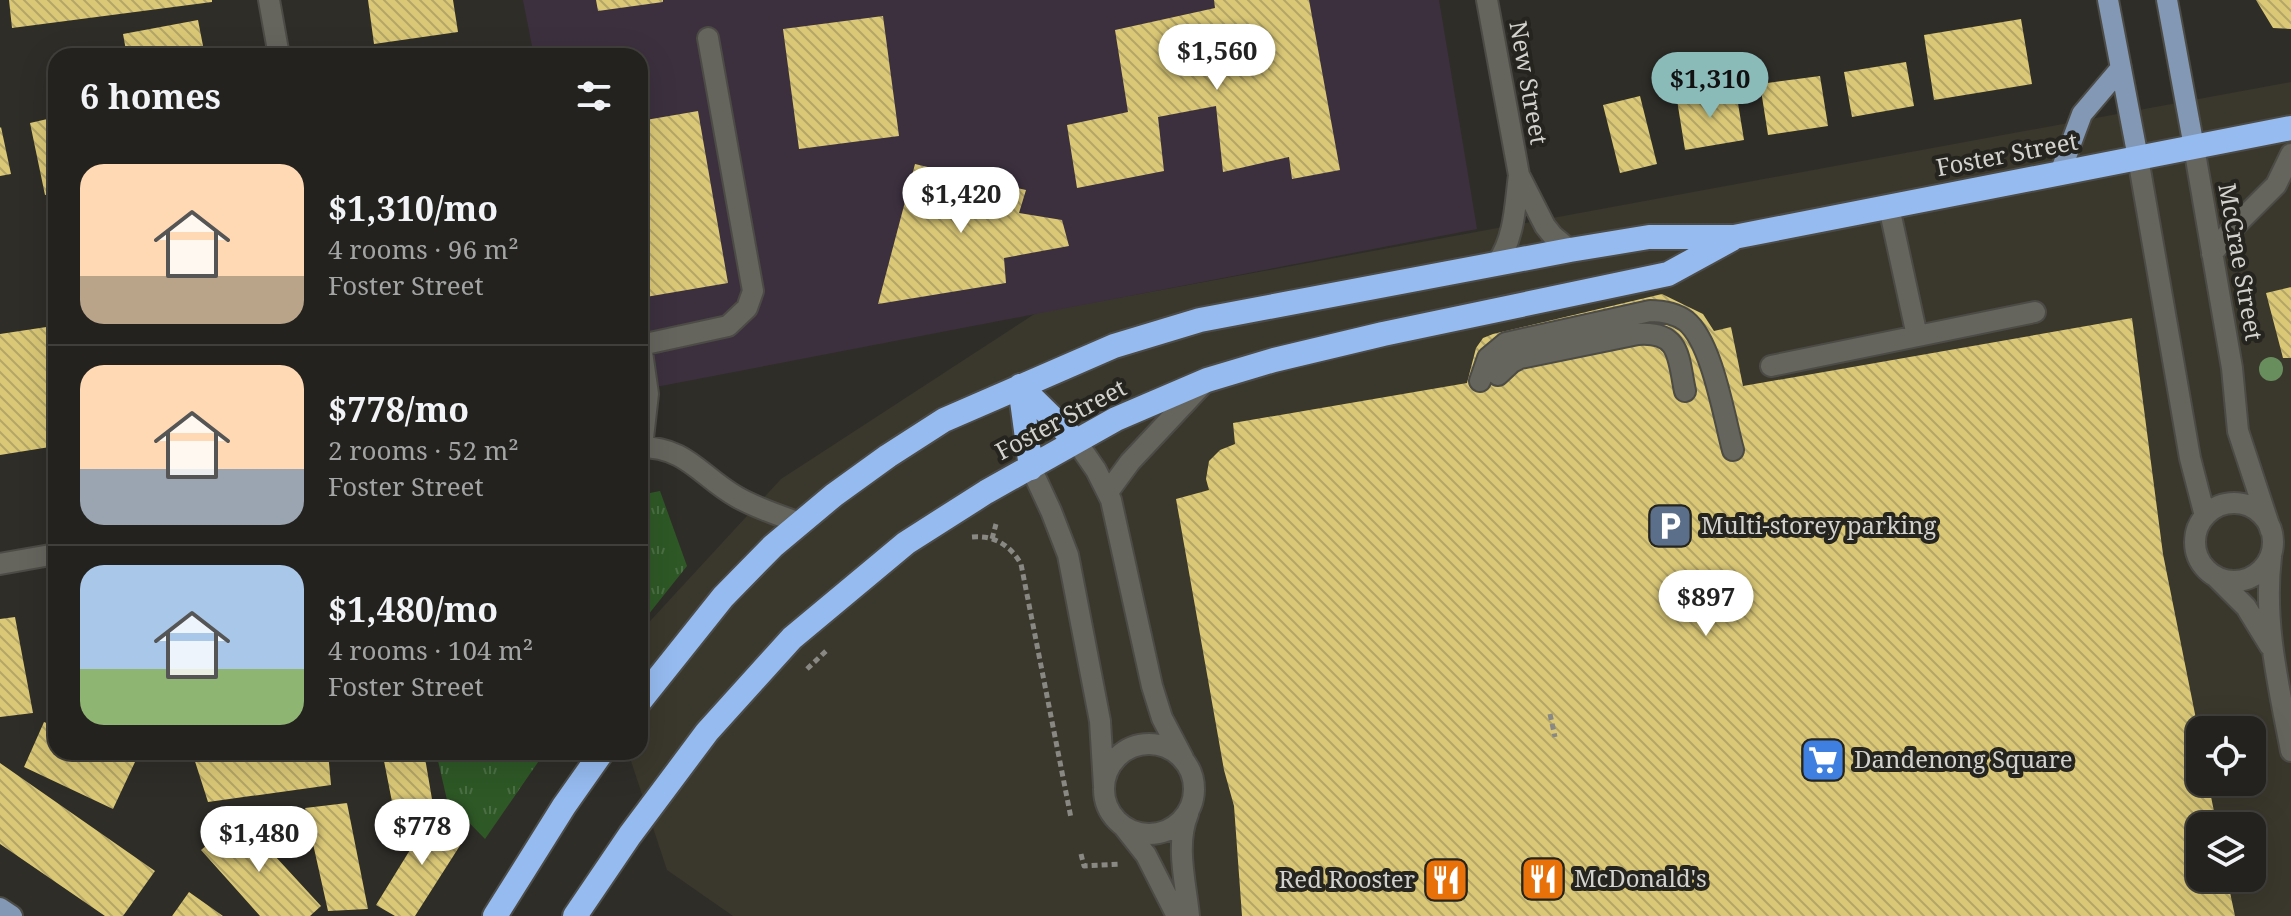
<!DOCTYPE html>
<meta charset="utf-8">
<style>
body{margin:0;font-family:"Noto Serif",serif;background:#2b2a27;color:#f1f3f6;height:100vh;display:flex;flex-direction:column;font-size:30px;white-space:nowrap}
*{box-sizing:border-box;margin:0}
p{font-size:26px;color:#a3a4a4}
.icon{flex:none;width:44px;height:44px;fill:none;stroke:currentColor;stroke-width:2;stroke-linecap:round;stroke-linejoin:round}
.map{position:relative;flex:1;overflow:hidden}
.drawer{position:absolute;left:48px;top:48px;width:600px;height:712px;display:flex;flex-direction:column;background:#23221e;border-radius:24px;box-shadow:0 8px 32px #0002,0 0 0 2px #403f3c}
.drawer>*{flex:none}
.tools{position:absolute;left:2186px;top:716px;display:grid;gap:16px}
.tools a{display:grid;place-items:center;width:80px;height:80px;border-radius:16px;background:#23221e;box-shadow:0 8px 32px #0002,0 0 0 2px #403f3c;font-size:40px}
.price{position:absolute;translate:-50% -68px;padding:0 18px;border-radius:28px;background:#fff;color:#222;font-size:26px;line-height:52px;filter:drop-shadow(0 2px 4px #0008)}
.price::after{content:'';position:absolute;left:50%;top:48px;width:24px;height:18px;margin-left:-12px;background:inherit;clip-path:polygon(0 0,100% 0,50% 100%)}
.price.current{background:#8bbbb9;color:#111}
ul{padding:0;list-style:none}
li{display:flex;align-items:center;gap:24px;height:200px;padding:0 32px}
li+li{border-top:2px solid #403f3c}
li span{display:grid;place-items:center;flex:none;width:224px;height:160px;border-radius:24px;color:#555}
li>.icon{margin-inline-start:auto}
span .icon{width:96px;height:96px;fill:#fffc;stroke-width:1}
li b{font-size:34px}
h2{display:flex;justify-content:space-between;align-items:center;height:96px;padding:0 32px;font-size:34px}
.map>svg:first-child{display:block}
.built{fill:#3a372c;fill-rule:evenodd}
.education{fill:#3c303f}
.grass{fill:url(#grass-tufts)}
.building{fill:url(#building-back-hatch)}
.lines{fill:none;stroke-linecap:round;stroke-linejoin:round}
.minor-casing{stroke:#4c4b45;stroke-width:24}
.major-casing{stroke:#4c4b45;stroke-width:24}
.highway-casing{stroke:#4c4b45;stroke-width:28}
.path{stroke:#898883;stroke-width:5;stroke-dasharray:6 4;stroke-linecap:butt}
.minor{stroke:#65645d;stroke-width:20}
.major{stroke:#8298b5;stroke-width:20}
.highway{stroke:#96bbf0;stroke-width:24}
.tree{fill:#688e5d}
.labels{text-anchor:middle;stroke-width:8;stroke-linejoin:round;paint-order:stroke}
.street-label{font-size:24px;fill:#d3d2ce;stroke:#25241e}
.poi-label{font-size:24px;fill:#d3d2ce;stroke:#25241e;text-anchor:start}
</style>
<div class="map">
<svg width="2291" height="916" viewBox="0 0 2291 916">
<defs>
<pattern id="grass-tufts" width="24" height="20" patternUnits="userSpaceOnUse" patternTransform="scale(2)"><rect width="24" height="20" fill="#2e5826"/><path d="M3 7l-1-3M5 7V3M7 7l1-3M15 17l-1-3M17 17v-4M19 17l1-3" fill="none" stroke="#4b6f44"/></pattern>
<pattern id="building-back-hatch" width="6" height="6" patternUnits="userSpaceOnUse" patternTransform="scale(2)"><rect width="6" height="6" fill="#dac876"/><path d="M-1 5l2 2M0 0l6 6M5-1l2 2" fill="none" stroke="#b3a668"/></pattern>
</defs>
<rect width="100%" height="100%" fill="#2f2d28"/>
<path class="built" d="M2291,82V916H733L667,870L628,752H640V632L781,479L1036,313ZM2200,730H2252V782H2200ZM2200,826H2252V878H2200Z"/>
<path class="education" d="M523,0H1439L1477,229L640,390V56H534Z"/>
<path class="grass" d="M660,491L687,566L640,625V495Z
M436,752H545L485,839L447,800Z"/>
<path class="building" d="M9,0H212V2L12,28Z
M368,0H453L458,32L374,44Z
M596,0H663V2L598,11Z
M1214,0H1309L1340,170L1292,179L1289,157L1223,172L1216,106L1158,117L1164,171L1077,188L1067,125L1128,112L1115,30L1215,8Z
M2256,0H2291V29L2273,28Z
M883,16L899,136L799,149L783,29Z
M2021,19L2032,84L1934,100L1924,35Z
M198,20L205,56H127L123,34Z
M1906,62L1914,106L1852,117L1844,72Z
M1820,76L1828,126L1768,135L1760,84Z
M1736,91L1744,140L1685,150L1677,100Z
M1640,96L1657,164L1620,173L1603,105Z
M698,111L728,283L640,298V121Z
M56,117V193L45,195L30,123Z
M1,127L11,174L0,176V128Z
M915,164L1026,190L1019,213L1062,220L1069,246L1004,258L1006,283L878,304Z
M2291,287V358H2283L2266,293Z
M1662,294L1703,314L1714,331L1731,327L1743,386L2132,318L2163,554L2200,739V782H2208L2217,826H2200V878H2227L2235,916H1242L1234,806L1224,770L1176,499L1209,490L1206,479L1209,461L1220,450L1235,444L1233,423L1467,383L1476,348L1483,338L1493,334Z
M53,326L56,345V446L0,455V334Z
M15,617L33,713L0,717V619Z
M44,722L56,727V752H113L135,762L113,809L24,767Z
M192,752H328L331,785L208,802Z
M375,752H424L433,805L394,812L384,761L377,762Z
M0,763L155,871L123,916H105L0,844Z
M347,803L368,909L328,911L305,808Z
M434,811L468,833L415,916H395L376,905Z
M240,818L321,906L310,916H260L201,850Z
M189,892L223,916H172Z"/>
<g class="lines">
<g class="minor-casing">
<path id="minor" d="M269,0L279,56
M1487,0L1519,175L1545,226L1553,236L1570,250
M2194,147L2232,368L2238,431L2271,531
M2138,158L2190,458L2205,516
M1889,207L1917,336
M2212,254L2231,230L2276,185L2291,154
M1497,263C1515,237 1515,205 1519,175
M1771,366L2035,312
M1498,375L1512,362L1520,358L1638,334C1681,331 1678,358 1685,391
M1480,381L1488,358L1506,343L1650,311C1663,311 1675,313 1686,321C1712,342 1724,417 1733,450
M1076,441L1096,470L1111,500L1152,686L1162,718L1183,758
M640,447C687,447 700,476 737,497C756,508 778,515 800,523
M642,447L648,394L641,345L728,326L747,308L753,291L708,38
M1031,468L1051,511L1068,555L1100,721L1104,786
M1108,492L1130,462L1203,384
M2195 542a39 39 0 1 1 78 0a39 39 0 1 1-78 0Z
M2271,557C2263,623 2279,687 2291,751
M0,564L56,554
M2216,577L2246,607L2270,646
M1104 789a45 45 0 1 1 90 0a45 45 0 1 1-90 0Z
M1188,814C1175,845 1186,884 1189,916
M1124,827L1146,855L1177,916"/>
</g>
<g class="major-casing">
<path id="major" d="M2108,0L2138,158
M2167,0L2194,147
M2060,173L2082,114L2121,68
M0,908L12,916"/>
</g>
<g class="highway-casing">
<path id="highway" d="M1020,386L1031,468
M1020,386L1076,441
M640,701L723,597L773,546L834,495L888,456L944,420L1114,346L1200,320L1570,250L1649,237H1734L2291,128
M495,916L564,806L602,752
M575,916L630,835L707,732L792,638L906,543L986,492L1116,419L1207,380L1274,360L1383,334L1668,274L1732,239"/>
</g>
<path class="path" d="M972,537C994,535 1010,545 1021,564L1071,818
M992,539L996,524
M807,669L826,651
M1550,714L1555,737
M1081,854L1084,866L1121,864"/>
<use href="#minor" class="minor"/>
<use href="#major" class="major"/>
<use href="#highway" class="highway"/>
</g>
<circle class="tree" cx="2271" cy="369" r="12"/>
<defs>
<g id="parking-square" transform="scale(2.3)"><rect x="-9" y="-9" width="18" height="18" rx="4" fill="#5c6f8a" stroke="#25241e"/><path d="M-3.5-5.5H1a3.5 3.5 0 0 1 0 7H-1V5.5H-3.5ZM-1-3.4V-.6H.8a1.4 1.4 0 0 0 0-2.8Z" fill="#fff"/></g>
<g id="supermarket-square" transform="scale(2.3)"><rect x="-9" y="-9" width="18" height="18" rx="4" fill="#3f7fe0" stroke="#25241e"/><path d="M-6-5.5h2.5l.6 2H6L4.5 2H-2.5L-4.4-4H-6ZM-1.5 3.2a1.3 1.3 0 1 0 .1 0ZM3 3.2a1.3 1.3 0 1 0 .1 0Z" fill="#fff"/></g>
<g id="restaurant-square" transform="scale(2.3)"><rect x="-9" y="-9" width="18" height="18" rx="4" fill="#e8710a" stroke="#25241e"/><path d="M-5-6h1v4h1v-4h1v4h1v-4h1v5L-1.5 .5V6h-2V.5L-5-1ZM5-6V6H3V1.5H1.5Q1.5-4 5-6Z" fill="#fff"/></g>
</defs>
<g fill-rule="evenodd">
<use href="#parking-square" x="1670" y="526"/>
<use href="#supermarket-square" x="1823" y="760"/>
<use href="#restaurant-square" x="1543" y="879"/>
<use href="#restaurant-square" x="1446" y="880"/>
</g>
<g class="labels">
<g class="street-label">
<text transform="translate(1528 83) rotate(80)" y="8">New Street</text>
<text transform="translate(2007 155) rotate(-11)" y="8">Foster Street</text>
<text transform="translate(2240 262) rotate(80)" y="8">McCrae Street</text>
<text transform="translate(1061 420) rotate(-28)" y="8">Foster Street</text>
</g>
<g class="poi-label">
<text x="1701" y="534">Multi-storey parking</text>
<text x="1854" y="768">Dandenong Square</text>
<text x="1574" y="887">McDonald's</text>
<text x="1415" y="888" text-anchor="end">Red Rooster</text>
</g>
</g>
</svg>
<div class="tools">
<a><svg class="icon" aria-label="locate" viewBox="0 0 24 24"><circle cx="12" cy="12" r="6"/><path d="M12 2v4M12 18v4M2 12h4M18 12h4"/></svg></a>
<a><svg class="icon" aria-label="layers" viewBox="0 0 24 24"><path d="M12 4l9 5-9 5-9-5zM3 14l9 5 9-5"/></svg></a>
</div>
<b class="price" style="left:1217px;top:92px">$1,560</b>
<b class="price current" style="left:1710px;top:120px">$1,310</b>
<b class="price" style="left:961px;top:235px">$1,420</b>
<b class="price" style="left:1706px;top:638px">$897</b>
<b class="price" style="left:422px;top:867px">$778</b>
<b class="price" style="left:259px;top:874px">$1,480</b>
<section class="drawer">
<h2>6 homes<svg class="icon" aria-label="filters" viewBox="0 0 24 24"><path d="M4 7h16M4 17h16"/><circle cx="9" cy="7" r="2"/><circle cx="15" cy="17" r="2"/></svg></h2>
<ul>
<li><span style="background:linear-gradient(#ffd9b3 70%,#b9a48a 0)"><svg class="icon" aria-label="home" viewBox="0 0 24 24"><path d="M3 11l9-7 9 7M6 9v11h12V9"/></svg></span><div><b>$1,310/mo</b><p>4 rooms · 96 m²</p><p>Foster Street</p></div></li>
<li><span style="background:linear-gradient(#ffd9b3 65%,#9aa5b1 0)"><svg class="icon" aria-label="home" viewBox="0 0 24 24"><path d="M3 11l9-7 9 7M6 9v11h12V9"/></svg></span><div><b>$778/mo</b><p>2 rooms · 52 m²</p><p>Foster Street</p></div></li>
<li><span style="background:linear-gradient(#a9c7e8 65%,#8fb573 0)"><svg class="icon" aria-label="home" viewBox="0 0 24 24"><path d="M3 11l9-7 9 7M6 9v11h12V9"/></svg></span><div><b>$1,480/mo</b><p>4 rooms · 104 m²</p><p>Foster Street</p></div></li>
</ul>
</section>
</div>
